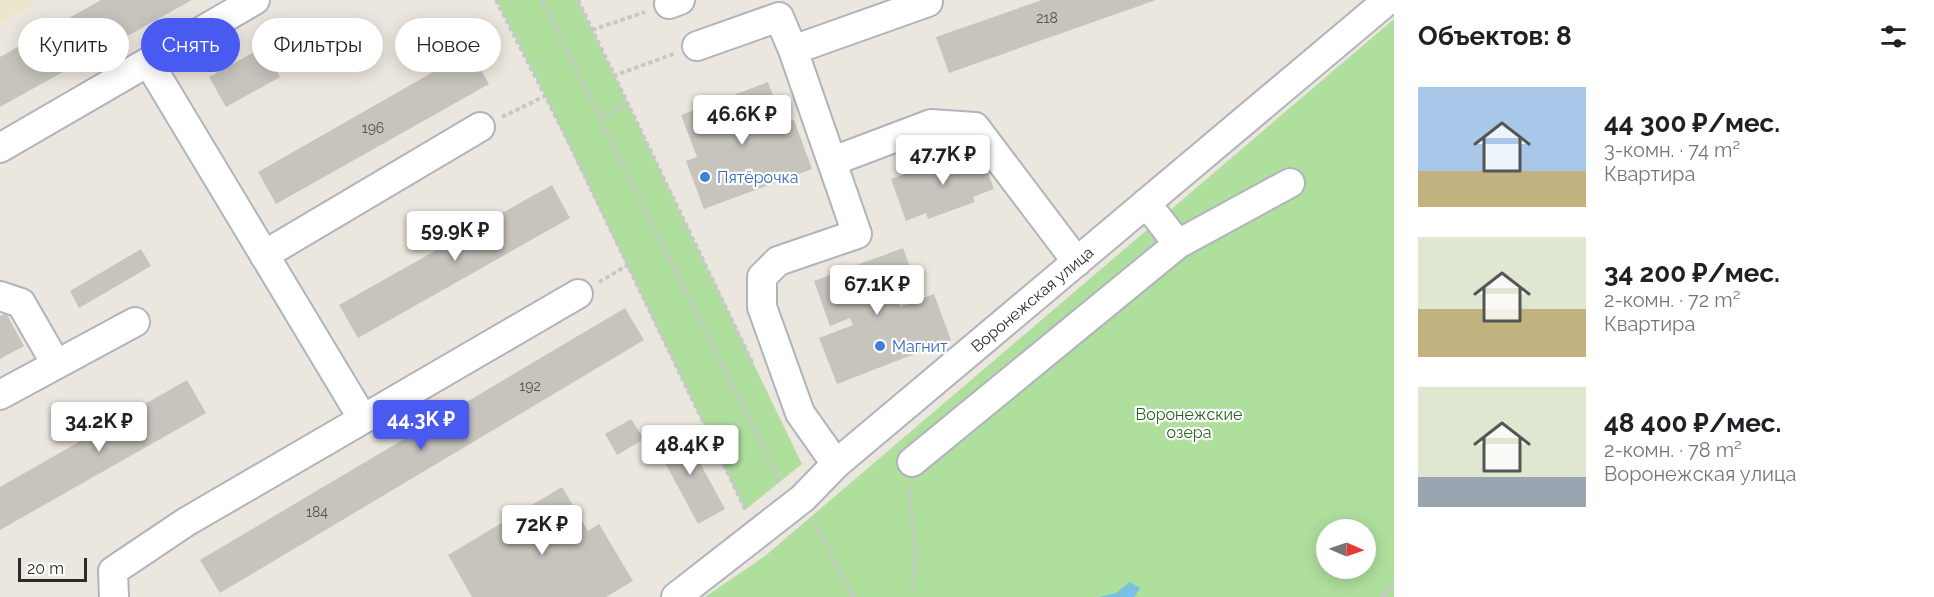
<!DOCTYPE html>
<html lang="ru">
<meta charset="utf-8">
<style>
body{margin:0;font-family:Raleway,sans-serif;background:#f2f2f2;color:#202124;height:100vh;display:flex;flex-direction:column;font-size:22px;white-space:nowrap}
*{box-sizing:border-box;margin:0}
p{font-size:20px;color:#757577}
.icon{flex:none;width:33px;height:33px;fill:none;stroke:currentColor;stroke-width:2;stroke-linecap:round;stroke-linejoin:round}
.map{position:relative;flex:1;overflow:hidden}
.panel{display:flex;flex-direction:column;background:#fff;width:540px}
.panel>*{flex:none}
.top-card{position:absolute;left:18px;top:18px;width:570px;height:54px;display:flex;gap:12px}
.needle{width:39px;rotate:92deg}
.tools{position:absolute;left:1316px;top:519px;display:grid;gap:12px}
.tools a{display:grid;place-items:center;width:60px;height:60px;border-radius:50%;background:#fff;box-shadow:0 3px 15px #0003;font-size:30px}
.scale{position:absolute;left:18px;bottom:15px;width:69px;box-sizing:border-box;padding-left:6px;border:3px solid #2b2b2b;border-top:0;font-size:16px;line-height:21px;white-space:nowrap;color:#2b2b2b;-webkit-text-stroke:4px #fff;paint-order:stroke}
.price{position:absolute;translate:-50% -51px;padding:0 14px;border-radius:6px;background:#fff;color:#222;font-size:20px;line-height:39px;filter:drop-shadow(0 2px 3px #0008)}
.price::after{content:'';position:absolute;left:50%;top:36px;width:18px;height:14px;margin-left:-9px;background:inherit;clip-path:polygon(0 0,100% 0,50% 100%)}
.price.active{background:#485aef;color:#fff}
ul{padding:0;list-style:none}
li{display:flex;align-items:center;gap:18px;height:150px;padding:0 24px}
li span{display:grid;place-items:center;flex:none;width:168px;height:120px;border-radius:0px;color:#555}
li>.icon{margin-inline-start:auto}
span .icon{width:72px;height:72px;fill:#fffc;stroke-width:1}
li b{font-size:26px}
h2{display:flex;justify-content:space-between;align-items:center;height:72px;padding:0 24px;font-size:26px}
.pill{padding:0 21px;border-radius:27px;background:#fff;box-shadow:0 3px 15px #0003;font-size:21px;line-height:54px}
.pill.active{background:#485aef;color:#fff}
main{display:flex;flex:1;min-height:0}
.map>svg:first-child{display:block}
.education{fill:#ece5ce}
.green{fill:#afdf9d;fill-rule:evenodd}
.water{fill:#77c1e7}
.building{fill:#c7c3bd}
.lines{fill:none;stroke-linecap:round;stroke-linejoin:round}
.minor-casing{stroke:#b1b3bd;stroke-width:32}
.path{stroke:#c8c8c8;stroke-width:4;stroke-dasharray:4.5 3;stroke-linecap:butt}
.minor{stroke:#fff;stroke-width:28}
.shop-dot{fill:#3f7fe0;stroke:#fff;stroke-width:2}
.labels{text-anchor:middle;stroke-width:4.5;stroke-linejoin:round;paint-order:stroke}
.number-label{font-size:14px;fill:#525150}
.shop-label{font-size:16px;fill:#366cbe;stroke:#fff;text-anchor:start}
.street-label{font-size:16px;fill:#2b2b2b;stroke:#fff}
.park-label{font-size:16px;fill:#28631f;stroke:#fff}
</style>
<main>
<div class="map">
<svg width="1394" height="597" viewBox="0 0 1394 597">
<rect width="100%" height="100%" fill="#ece7de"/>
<path class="education" d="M0,0H40L0,24Z"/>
<path class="green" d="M496,0H578L802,464L745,510L545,96Z
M1394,19V597H705L765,556ZM1326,530H1365V568H1326Z"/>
<path class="water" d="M1130,582L1140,588L1134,597H1099L1116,593Z"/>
<path class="building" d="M101,0H192L0,107V57Z
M1042,0H1156L949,73L936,37Z
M263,47L280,77L226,107L209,77Z
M470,51L489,84L276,204L258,172Z
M768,82L783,123L726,146L794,120L812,169L704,209L686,161L697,157L681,115Z
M979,148L994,189L973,197L975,202L928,219L926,213L906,221L891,179Z
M552,185L570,218L358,338L339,305Z
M903,248L920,294L899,302L900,307L934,294L951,340L837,384L819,338L853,325L850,318L830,326L814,281Z
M141,249L151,266L79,308L70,291Z
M625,308L644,340L220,593L200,560Z
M6,313L24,346L0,359V316Z
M187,380L206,413L0,530V487Z
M631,419L644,439L617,455L605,434Z
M681,428L725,509L698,524L654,442Z
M562,487L588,531L599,524L633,581L606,597H472L448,555Z"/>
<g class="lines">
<g class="minor-casing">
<path id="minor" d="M669,4L680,0
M697,46L779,17L793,50
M149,63L363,419
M0,148L255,0
M833,161L931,124L975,127L1077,262
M1178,244L1290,183
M264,255L480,127
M0,296L21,303L56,364
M0,395L135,322
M912,462L1178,244L1146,203
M836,464L800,413L762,307V277L778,261L857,234L793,50L928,2
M114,597L113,571L186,522L578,294
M676,597L803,498L836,464L1388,0"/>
</g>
<path class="path" d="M496,0L565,135L746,511
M542,0L781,484
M578,0L753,364
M592,30L645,12
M613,76L676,53
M502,117L545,96
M601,117L627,104
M599,282L628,265
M910,485L909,495L916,551L912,597
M814,520L853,597
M1382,597L1394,585"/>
<use href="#minor" class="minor"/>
</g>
<g class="shop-dot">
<circle cx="705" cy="177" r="6"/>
<circle cx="880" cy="346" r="6"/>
</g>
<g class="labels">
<g class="number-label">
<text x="1047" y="23">218</text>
<text x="373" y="133">196</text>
<text x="530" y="391">192</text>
<text x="317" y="517">184</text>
</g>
<g class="shop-label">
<text x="717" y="183">Пятёрочка</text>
<text x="892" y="352">Магнит</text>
</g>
<g class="street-label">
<text transform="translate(1032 299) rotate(-40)" y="6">Воронежская улица</text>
</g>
<g class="park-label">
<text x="1189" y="420">Воронежские<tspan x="1189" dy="18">озера</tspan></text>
</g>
</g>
</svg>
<div class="tools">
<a><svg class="needle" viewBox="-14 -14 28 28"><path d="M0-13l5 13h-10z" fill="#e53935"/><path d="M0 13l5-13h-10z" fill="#757577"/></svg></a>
</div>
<div class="scale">20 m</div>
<b class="price" style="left:742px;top:146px">46.6K ₽</b>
<b class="price" style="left:943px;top:186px">47.7K ₽</b>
<b class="price" style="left:455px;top:262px">59.9K ₽</b>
<b class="price" style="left:877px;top:316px">67.1K ₽</b>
<b class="price active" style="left:421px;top:451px">44.3K ₽</b>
<b class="price" style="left:99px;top:453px">34.2K ₽</b>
<b class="price" style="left:690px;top:476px">48.4K ₽</b>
<b class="price" style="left:542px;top:556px">72K ₽</b>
<div class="top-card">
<a class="pill">Купить</a>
<a class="pill active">Снять</a>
<a class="pill">Фильтры</a>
<a class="pill">Новое</a>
</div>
</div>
<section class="panel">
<h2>Объектов: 8<svg class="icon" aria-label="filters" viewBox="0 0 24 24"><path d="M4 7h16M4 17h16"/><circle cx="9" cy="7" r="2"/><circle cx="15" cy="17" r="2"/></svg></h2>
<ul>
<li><span style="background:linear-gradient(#a9c7e8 70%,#c2b280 0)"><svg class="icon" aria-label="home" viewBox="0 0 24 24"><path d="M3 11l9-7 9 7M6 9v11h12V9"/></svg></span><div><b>44 300 ₽/мес.</b><p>3-комн. · 74 m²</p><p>Квартира</p></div></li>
<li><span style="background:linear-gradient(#dfe7d0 60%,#c2b280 0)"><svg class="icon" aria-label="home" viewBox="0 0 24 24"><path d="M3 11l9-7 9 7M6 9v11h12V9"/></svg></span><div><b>34 200 ₽/мес.</b><p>2-комн. · 72 m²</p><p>Квартира</p></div></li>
<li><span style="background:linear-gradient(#dfe7d0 75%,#9aa5b1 0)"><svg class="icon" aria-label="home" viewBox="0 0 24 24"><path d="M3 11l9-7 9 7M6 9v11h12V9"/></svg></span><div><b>48 400 ₽/мес.</b><p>2-комн. · 78 m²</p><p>Воронежская улица</p></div></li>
</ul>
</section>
</main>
